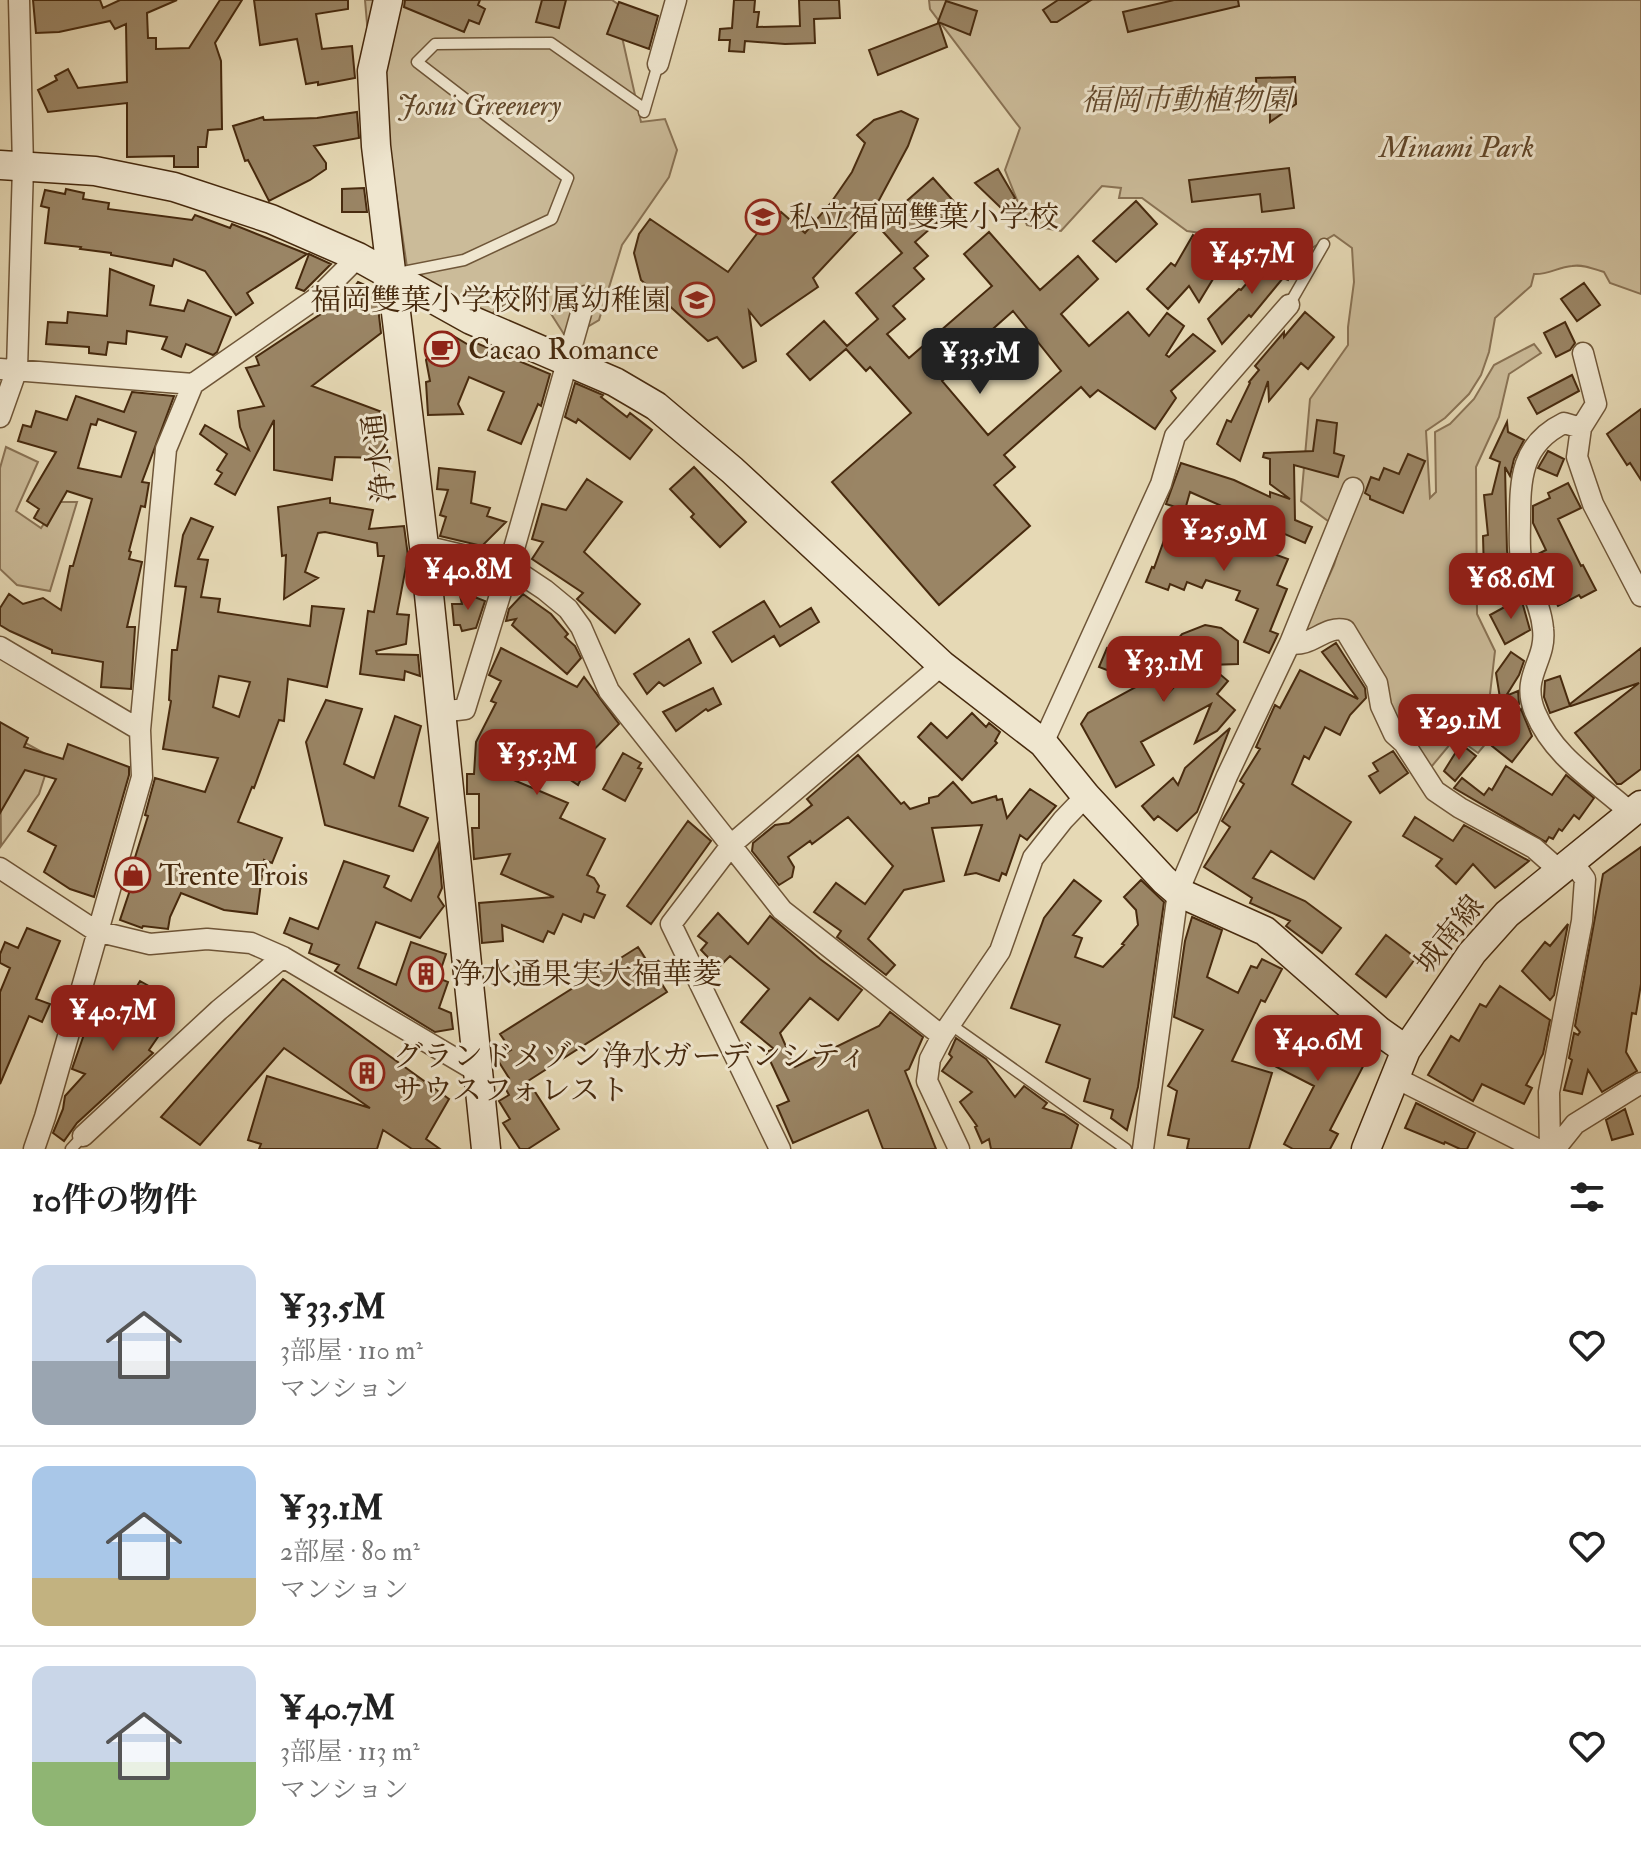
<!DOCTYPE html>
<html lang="ja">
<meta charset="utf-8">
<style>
body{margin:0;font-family:"IM FELL Double Pica","Noto Serif JP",serif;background:#f2f2f2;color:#222;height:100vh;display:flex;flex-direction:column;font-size:30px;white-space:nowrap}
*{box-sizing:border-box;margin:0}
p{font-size:26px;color:#767676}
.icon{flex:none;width:44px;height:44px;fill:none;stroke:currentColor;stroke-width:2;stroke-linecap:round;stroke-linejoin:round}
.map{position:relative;height:1149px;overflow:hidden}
.sheet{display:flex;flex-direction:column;background:#fff;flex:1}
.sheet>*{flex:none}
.price{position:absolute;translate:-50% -68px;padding:0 18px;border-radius:16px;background:#8f2418;color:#fff;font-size:26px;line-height:52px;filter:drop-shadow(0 2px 4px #0008)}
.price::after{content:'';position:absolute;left:50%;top:48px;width:24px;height:18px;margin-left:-12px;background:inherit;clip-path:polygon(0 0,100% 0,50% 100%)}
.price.selected{background:#222;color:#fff}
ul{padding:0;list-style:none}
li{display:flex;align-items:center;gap:24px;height:200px;padding:0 32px}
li+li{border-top:2px solid #e0e0e0}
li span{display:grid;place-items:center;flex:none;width:224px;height:160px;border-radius:16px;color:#555}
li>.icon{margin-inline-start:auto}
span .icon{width:96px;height:96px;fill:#fffc;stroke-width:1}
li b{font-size:34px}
h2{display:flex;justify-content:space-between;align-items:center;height:96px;padding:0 32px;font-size:34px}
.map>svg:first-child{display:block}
.green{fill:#cbbb99;stroke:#897254;stroke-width:2}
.building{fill:#9a8565;stroke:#472a0e;stroke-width:2;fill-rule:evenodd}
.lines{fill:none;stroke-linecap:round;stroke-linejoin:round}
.lane-casing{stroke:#6f5638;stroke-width:13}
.street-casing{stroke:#6f5638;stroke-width:23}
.secondary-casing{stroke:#472a0e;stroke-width:31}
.lane{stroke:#efe6cf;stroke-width:10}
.street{stroke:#efe6cf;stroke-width:20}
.secondary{stroke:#efe6cf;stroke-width:28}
.labels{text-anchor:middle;stroke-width:6;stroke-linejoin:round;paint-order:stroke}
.park-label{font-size:30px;font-style:italic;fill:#61472a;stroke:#efe6cf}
.poi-label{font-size:30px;fill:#472a0e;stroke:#efe6cf;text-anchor:start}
.street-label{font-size:30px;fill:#472a0e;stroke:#efe6cf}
</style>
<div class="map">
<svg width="1641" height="1149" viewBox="0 0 1641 1149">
<rect width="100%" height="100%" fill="#e6d9b5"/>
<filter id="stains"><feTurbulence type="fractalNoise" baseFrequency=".0025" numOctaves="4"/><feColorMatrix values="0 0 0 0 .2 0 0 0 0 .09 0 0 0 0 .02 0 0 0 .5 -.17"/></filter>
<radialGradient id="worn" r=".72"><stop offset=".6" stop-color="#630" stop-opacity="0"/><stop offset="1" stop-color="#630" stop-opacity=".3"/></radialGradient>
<path class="green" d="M365,0H612L622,7L618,19L641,122L665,119L677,150L669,177L622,245L599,320L567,339L532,284L482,321L408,274L395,186L378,152Z
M929,0H1641V294L1610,283L1604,272C1594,269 1583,264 1572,266C1558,267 1548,275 1534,274L1531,286L1495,318L1489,352L1481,375L1469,394L1445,418L1426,431L1430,498L1436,492L1435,432L1450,424L1474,399L1494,365L1534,344L1541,353L1509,374L1499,417L1476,467L1477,614L1495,651L1487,720L1507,718L1478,753L1456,737L1427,772L1391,719L1348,623L1300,641L1334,565L1344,533L1301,501L1310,399L1348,345V327L1354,282L1352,248L1334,235L1305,252L1295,247L1187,231L1142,198H1119L1121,188L1102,186L1061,231L1027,225L1005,170L1020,128L930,9Z
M6,447L38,462L16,511L41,528L59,502H77L50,591L17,585L0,569V468Z
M0,729L51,757L39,794L1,846Z"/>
<path class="building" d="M33,0H100L103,8L120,0H177L147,13L148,38H156V49L189,48L220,0H242L215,43L221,61L222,129L208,130L206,147H198V167H174V156L127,157V103L48,112L38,90L57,80L55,76L68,69L78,88L127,82L126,24L115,29L110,21L59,32L36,33Z
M254,0H348V9L316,14L322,49L352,46L355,78L318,85V82L306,84L297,39L260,45Z
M405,0H480L478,5L485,9L479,24L469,20L464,32L404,7Z
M542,0H566L559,28L536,22Z
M734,0H755L754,12H759L757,27L800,26L799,0H839L840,18L814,19L815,43L785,44L745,41L744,52L729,51L730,40H719L720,29L732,28Z
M1058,0H1091L1057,22H1051L1043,10Z
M1174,0H1238L1239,6L1128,32L1123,12Z
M946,1L977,11L970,35L938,22Z
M619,2L658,16L649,49L607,34Z
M939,23L947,47L878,75L869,50Z
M1295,77L1296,104L1270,122V102H1257L1256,78Z
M901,111L918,119L908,146L870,217L813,278L818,287L761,326L749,311L756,361L743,368L717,337L708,341L641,280L634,253L639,234L650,219L728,272L765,223L768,226L781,212L805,233L830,204L852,172L865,143L857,135L874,120Z
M357,112L359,138L314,146L326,163V169L310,180L269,201L248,160L245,161L233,126L263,117L264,120L317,118Z
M1289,168L1294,208L1262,212L1260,194L1192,202L1189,180Z
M998,169L1015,198L1000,207L975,183Z
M933,178L957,205L915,242L928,256L914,268L924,279L893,306L905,319L887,334L909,358L992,286L964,254L989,232L1040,290L1078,256L1098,279L1061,314L1089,346L1128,312L1149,336L1167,313L1184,326L1166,355L1169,357L1193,334L1215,351L1171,391L1176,398L1155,429L1098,390L1090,397L1081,387L1004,455L1015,467L994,485L1030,526L939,605L832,482L911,413L870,367L866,371L846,349L810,380L787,354L824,321L847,346L878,319L856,293L902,253L878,226ZM1013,311L1061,371L988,435L942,381L953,372L949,368Z
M364,188L367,212H342V189Z
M66,189L84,193L83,199L109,203L108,209L192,220L195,215L230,228L232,224L307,254L247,293L253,303L236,315L205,271L174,259L172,266L111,255V253L80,249L81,247L45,243L49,208L41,206L45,190L65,194Z
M1136,201L1157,224L1116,262L1093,241Z
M1193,235L1227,256L1199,302L1189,286L1168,309L1147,289L1171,263L1175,266Z
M1278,248L1298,257L1288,280L1283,278L1251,317L1249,315L1222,344L1208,319L1239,289L1241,290L1258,270L1265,276Z
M309,254L331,264L304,291L296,288Z
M110,269L154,286L150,305L184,311L188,300L231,317L217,352L213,355L186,344L181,357L162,349L167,337L127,331L126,344L108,342L106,355L89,353V347L46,344L48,322L67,323L68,312L107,316Z
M358,282L376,290L381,333L312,386L382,412L384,438H387V458L335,457L332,480L274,470V420L235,495L215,484L222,473L217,470L227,454L200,434L205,425L249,450L240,427L238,411L264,406L246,368L259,365L256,357L348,296Z
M1584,283L1600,305L1577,321L1561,299Z
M1305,312L1334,337L1308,369L1301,363L1269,401L1268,381L1240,461L1217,444L1227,420L1231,422L1250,383L1249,382L1259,370L1255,366L1284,332V337Z
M1565,322L1575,343L1570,350L1556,357L1544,333Z
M447,332L472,347L474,342L550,374L541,406L538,404L521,444L488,430L504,392L469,377L458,404L463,414L428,415L426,382L430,381L426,360L440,335L444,337Z
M1572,375L1579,391L1537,414L1528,398Z
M575,383L603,395L601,397L627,417L630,413L652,430L630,459L578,419L576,423L565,417Z
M132,392L174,396L142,482L149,483L145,507L141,506L129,551L131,552L129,559L142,562L127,627H135L131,689L101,687L103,662L52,653V650L10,631L0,625V608L9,594L23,604L43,598L61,610L70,566H73L92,499L67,491L47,526L34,518L39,509L27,501L56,452L18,441L23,425L31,427L36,411L67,420L76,396L124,412ZM98,419L136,432L121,477L78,468L91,424L96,425Z
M1641,409V480L1630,463L1627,465L1607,434Z
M1317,420L1337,423L1334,453L1344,456L1338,477L1294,465L1295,520L1312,527L1305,543L1190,492L1185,510L1166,504L1181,463L1234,480L1270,497V492L1290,499L1270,484V459L1263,457L1264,453L1313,451Z
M1507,422L1508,432L1524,440L1514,459L1510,476L1505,467L1507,551L1511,572L1484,573L1483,536L1488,535L1484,495L1492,494L1500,462L1490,458Z
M1548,451L1564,459L1557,476L1538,468Z
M1408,454L1425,461L1403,513L1370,499V496L1365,493L1371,477L1379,480L1384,468L1399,474Z
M694,467L746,522L720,547L691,517L694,514L670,489Z
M439,468L475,472L471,503L490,508L487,516L506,522L482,546L440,536L446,517L440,515L448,490L437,489Z
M587,479L622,502L584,552L640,604L615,633L577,599L583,593L532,559L543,542L532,539L542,504L566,510Z
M1568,483L1581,508L1558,519L1581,566L1583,565L1596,590L1581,598L1579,595L1558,606L1547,584L1572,571H1539L1534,556L1546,550L1533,523V506L1550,498L1548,493Z
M330,498V503L373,510L369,529L404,526L408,556L397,614L409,615L406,644L376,651L377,654L418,655L420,676L405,671L404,680L360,674L368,611L374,612L384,556H378L377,543L325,532L318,533L305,572L318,578L284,599L286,555L282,556L278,507Z
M191,518L213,527L198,559L208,560L201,597L220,599L218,612L310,626L312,606L344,609L327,687L288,679L284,721L279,720L254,788L252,787L238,822L282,838L272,863L264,860L257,914L224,910L181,893L170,917L168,929L143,926L142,928L120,920L132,884L127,883L148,816L145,815L155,778L205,792L218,758L163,749L171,701L169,700L172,650H177L186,587L175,586L183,535ZM219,676L250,682L239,717L213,707Z
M1172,518L1288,559L1277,585L1287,589L1270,631L1278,634L1269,653L1244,642L1258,609L1236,600L1240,591L1206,580L1202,588L1187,582L1184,590L1170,584L1168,590L1146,582L1152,567L1154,568Z
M459,591L485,601L476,628L462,631L460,625H454L452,604H462Z
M523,594L551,614L568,634L565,637L575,646L581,658L567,674L512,625L516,619L506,621L509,609Z
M1521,598L1530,630L1505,644L1490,615Z
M764,601L780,627L811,608L819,622L780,646L774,636L732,662L713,632Z
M1205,625L1221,628L1238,641V664L1209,665L1228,681L1217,694L1235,710L1217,731L1195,743L1211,704L1141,742L1154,765L1116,787L1081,724L1088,713L1152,678L1163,699L1189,671L1170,653L1171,647L1182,634Z
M689,639L701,663L664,686L659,682L647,694L634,674Z
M1336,643L1365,688L1366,698L1350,715L1340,735L1325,727L1309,759L1304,756L1292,784L1351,822L1314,879L1271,851L1253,878L1305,901L1341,928L1322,953L1286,926L1290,921L1250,903L1252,898L1204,867L1230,827L1222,821L1244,784L1240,781L1260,749L1256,747L1275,705L1280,708L1300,670L1358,699L1322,652Z
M501,648L577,687L584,677L619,724L578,766L585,771L578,785L509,739V778L568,803L560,818L605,839L587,875L594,878L599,886L597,892L605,895L594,918L584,914L581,922L563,914L554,934L548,931L543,942L502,925L503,941L482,943L479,903L554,897L501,874L510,854L474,859L472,828H479V794H467V774H474L476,742L496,703L491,701L501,681L489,675Z
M1107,648L1125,655L1117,674L1099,667Z
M1641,648V769L1621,784H1617L1575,733L1639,683L1571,706L1570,704Z
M1511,652L1524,661L1519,675L1506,696L1518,691L1519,704L1491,709L1489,702L1500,698L1496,673Z
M1560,676L1570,706L1550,713L1544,697L1545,681Z
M713,688L721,704L708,711L706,709L676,731L663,712Z
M326,700L362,709L344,764L374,778L395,716L421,726L399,806L428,818L413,851L325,825L306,742Z
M1521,709L1532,736L1512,762L1492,746Z
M972,713L986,727L989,723L1000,732L995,741L997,743L962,780L918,737L931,723L947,738Z
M0,722L28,738L24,747L63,759L68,744L129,767V775L94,897L70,889L44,872L56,846L28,831L56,779L25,770L0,813Z
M1230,728L1197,812L1177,831L1158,816L1154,820L1142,806L1173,778L1178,785L1185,768Z
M1461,744L1476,756L1455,781L1444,771Z
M1393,751L1408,773L1380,793L1369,776L1378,771L1373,763Z
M623,753L641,763L638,768L642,769L625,801L603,789Z
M858,755L901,804L904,802L910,809L929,803V798L938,796L953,782L972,803L996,796L997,800L1002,799L1007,818L1030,789L1056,806L1027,840L1020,835L1006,875L1002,873L999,881L976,873L965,875L982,825L932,828L944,881L904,890L868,939L895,965L886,975L837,937L841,931L814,912L836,883L865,904L893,866L848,817L812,844L810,841L788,857L794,867L792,877L779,885L752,851L753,843L775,825L789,823L812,805L807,799Z
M1506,766L1552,795L1566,775L1594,798L1579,819L1574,815L1562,831L1559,829L1553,839L1549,837L1546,842L1454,788L1462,778L1484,795L1489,788L1492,790Z
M1415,817L1453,841L1464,825L1529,861L1495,888L1473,864L1456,884L1436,866L1442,859L1403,836Z
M688,821L711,841L651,924L627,906Z
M438,844L442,888L438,897L444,906L420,938L376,922L358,968L396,985L411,942L446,954L438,978L448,982L439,1008L451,1013L453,1029L435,1032L335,971L339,965L309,953L312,944L284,933L290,918L318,929L344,861L389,876L384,887L411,901Z
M1641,847V984L1636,1014L1632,1013L1626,1052L1637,1071L1602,1092L1588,1070L1582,1094L1564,1090L1572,1060L1569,1058L1574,1033L1578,1035L1580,1032L1575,1026L1603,874Z
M1074,880L1101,901L1073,935L1082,938L1075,957L1103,967L1124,945L1122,944L1138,925L1136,910L1124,897L1141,880L1164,902L1138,1087L1127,1130L1111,1118L1113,1110L1084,1101L1090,1079L1046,1062L1060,1025L1011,1008L1044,918Z
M718,913L748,944L770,916L820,959L862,990L838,1020L810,998L780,1033L795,1067L879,1026L890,1012L923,1037L909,1069L905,1071L936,1149H883L868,1110L793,1143L777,1106L789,1101L766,1052L774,1049L741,1022L769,989L730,956L718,968L701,950L707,943L698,936Z
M1192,917L1222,930L1207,977L1238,993L1251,966L1257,968L1262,959L1282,969L1265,1002L1261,1000L1232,1061L1272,1073L1249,1149H1187L1189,1139L1168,1135L1177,1091L1168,1086L1203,1030L1174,1017L1185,941Z
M1568,924L1554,995L1550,1000L1522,971L1545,942L1550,946Z
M27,928L60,941L36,999L50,1004L42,1022L29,1016L0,1084V992L10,968L0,963V954L5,942L18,948Z
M1386,935L1416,958L1386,997L1356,974Z
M638,947L667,992L528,1081L559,1129L528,1149H520L503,1123L510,1119L499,1101L509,1095L502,1082L509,1078L497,1059L511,1050L500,1034Z
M283,979L449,1099L426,1139L440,1149H412L383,1130L377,1149H259L261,1144L248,1140L267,1076L370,1108L284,1048L200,1145L161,1117Z
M140,981L165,995L158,1006L173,1015L149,1050L153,1053L77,1123L64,1141L53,1133L63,1109L65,1096L85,1074L72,1069L88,1023L100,1027L107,1008L120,1014Z
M1500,986L1550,1020L1543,1054L1526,1085L1532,1088L1524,1104L1482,1084L1473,1101L1428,1075L1451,1036L1459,1041L1480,1004L1486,1007Z
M1283,1028L1320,1048L1329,1031L1370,1053L1330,1130L1338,1134L1330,1149H1293L1284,1144L1314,1086L1265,1061Z
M956,1038L986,1059L1015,1097L1024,1086L1047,1103L1043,1108L1064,1115L1078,1125L1071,1149H991L989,1139L982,1143L975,1127L977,1126L960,1102L972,1092L942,1071L952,1057L949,1054Z
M1416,1103L1475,1133L1467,1149H1460L1445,1142L1444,1144L1405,1128Z
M1625,1109L1633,1134L1612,1140L1606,1120Z"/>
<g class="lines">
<g class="lane-casing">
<path id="lane" d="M644,112L658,64
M398,273L464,260L552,219L568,178L417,62L435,44L551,43L645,109
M1289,305L1324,244
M950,1024L1126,1149
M71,1149L83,1136"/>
</g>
<g class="street-casing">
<path id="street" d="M658,64L676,0
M1583,353L1596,404L1581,428L1577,457L1593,504L1641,596
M0,369L193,384
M0,417L17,369L23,167L19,0
M1581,428L1564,423C1521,444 1520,479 1520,522C1520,534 1519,547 1521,559C1527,583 1541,604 1543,629C1547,661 1520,676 1535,712C1554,758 1596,781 1631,813
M424,546L509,566L545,590L568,609L581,627L609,691L782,910L942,1036
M1290,643C1311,648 1325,625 1345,630L1377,683L1381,706L1394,734L1404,743L1435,791L1460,808L1534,848L1559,870
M0,647L140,730L142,777L45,1117L34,1149
M440,712L465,709L509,566L586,296
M140,730L166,449L193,384L318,297L358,257
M1043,743L1161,484L1175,436L1289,305
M0,868L96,931L150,944L207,939L251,943L283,957L478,1072
M1394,1077L1537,1149
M83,1136L219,1010L283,957
M780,1149L671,924L732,844L942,665
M959,1149L927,1081L930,1059L942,1036L1000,951L1033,858L1063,820L1086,796
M1143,1149L1178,892L1227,776L1290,643L1353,488
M1550,1149L1549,1092L1582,921L1585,879L1571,860
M1555,1149L1575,1124L1641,1083"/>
</g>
<g class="secondary-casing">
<path id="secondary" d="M388,0L372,71L376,146L424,546L486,1149
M0,165L95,171L174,187L271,219L358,257L471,320L615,382L656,406L732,470L942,665L1043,743L1086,796L1164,880L1178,892L1265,931L1379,1031L1406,1050
M1366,1149L1406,1050L1472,953L1507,914L1641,805"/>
</g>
<use href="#lane" class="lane"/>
<use href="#street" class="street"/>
<use href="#secondary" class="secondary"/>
</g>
<defs>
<g id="school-ring" transform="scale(1.8)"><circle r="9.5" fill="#efe6cf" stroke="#8f2418" stroke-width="1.5"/><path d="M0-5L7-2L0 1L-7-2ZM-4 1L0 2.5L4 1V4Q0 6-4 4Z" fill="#8f2418"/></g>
<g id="cafe-ring" transform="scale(1.8)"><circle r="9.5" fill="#efe6cf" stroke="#8f2418" stroke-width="1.5"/><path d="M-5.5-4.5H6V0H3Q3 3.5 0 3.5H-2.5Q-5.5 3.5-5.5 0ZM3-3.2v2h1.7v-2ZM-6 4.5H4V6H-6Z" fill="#8f2418"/></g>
<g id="shop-ring" transform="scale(1.8)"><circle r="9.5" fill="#efe6cf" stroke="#8f2418" stroke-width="1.5"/><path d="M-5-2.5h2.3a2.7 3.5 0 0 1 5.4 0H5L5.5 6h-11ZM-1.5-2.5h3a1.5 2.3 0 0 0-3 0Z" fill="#8f2418"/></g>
<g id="building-ring" transform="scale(1.8)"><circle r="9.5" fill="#efe6cf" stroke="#8f2418" stroke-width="1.5"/><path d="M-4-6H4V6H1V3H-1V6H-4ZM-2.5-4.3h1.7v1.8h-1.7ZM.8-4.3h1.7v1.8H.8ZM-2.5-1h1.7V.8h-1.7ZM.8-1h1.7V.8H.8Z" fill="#8f2418"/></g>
</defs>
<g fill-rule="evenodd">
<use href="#school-ring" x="763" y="217"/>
<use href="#school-ring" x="697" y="300"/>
<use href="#cafe-ring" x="442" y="349"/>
<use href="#shop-ring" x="133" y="875"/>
<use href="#building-ring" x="426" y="974"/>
<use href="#building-ring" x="367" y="1073"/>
</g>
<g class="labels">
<g class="park-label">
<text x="1186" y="110">福岡市動植物園</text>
<text x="479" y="115">Josui Greenery</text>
<text x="1457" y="157">Minami Park</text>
</g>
<g class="poi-label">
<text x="789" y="227">私立福岡雙葉小学校</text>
<text x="671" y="310" text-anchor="end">福岡雙葉小学校附属幼稚園</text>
<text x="468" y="359">Cacao Romance</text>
<text x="159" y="885">Trente Trois</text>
<text x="452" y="984">浄水通果実大福華菱</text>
<text x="393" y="1066">グランドメゾン浄水ガーデンシティ<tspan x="393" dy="34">サウスフォレスト</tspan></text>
</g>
<g class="street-label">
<text transform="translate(379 458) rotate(-97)" y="10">浄水通</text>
<text transform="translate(1449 934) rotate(-51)" y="10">城南線</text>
</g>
</g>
<rect width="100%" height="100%" filter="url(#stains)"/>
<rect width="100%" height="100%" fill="url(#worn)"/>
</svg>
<b class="price" style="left:1252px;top:296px">¥45.7M</b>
<b class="price selected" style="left:980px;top:396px">¥33.5M</b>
<b class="price" style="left:1224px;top:573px">¥25.9M</b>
<b class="price" style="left:468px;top:612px">¥40.8M</b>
<b class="price" style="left:1511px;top:621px">¥68.6M</b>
<b class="price" style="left:1164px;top:704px">¥33.1M</b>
<b class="price" style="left:1459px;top:762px">¥29.1M</b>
<b class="price" style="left:537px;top:797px">¥35.3M</b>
<b class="price" style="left:113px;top:1053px">¥40.7M</b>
<b class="price" style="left:1318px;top:1083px">¥40.6M</b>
</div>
<section class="sheet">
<h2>10件の物件<svg class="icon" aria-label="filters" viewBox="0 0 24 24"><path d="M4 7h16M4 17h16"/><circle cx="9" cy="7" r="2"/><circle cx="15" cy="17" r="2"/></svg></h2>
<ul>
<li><span style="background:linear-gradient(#c9d6e8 60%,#9aa5b1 0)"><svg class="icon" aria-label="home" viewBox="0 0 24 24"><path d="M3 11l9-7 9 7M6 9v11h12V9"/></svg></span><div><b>¥33.5M</b><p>3部屋 · 110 m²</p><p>マンション</p></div><svg class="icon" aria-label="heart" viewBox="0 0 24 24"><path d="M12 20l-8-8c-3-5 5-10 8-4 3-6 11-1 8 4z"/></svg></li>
<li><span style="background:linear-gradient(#a9c7e8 70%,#c2b280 0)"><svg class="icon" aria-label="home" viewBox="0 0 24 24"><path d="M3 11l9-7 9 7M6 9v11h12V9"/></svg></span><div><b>¥33.1M</b><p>2部屋 · 80 m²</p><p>マンション</p></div><svg class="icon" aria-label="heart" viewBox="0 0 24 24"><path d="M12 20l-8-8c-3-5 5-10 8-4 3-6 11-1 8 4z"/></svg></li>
<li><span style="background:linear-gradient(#c9d6e8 60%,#8fb573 0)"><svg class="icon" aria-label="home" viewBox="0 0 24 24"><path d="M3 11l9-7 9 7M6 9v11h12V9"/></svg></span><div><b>¥40.7M</b><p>3部屋 · 113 m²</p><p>マンション</p></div><svg class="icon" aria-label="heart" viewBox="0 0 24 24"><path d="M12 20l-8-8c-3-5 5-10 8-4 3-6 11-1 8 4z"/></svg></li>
</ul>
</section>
